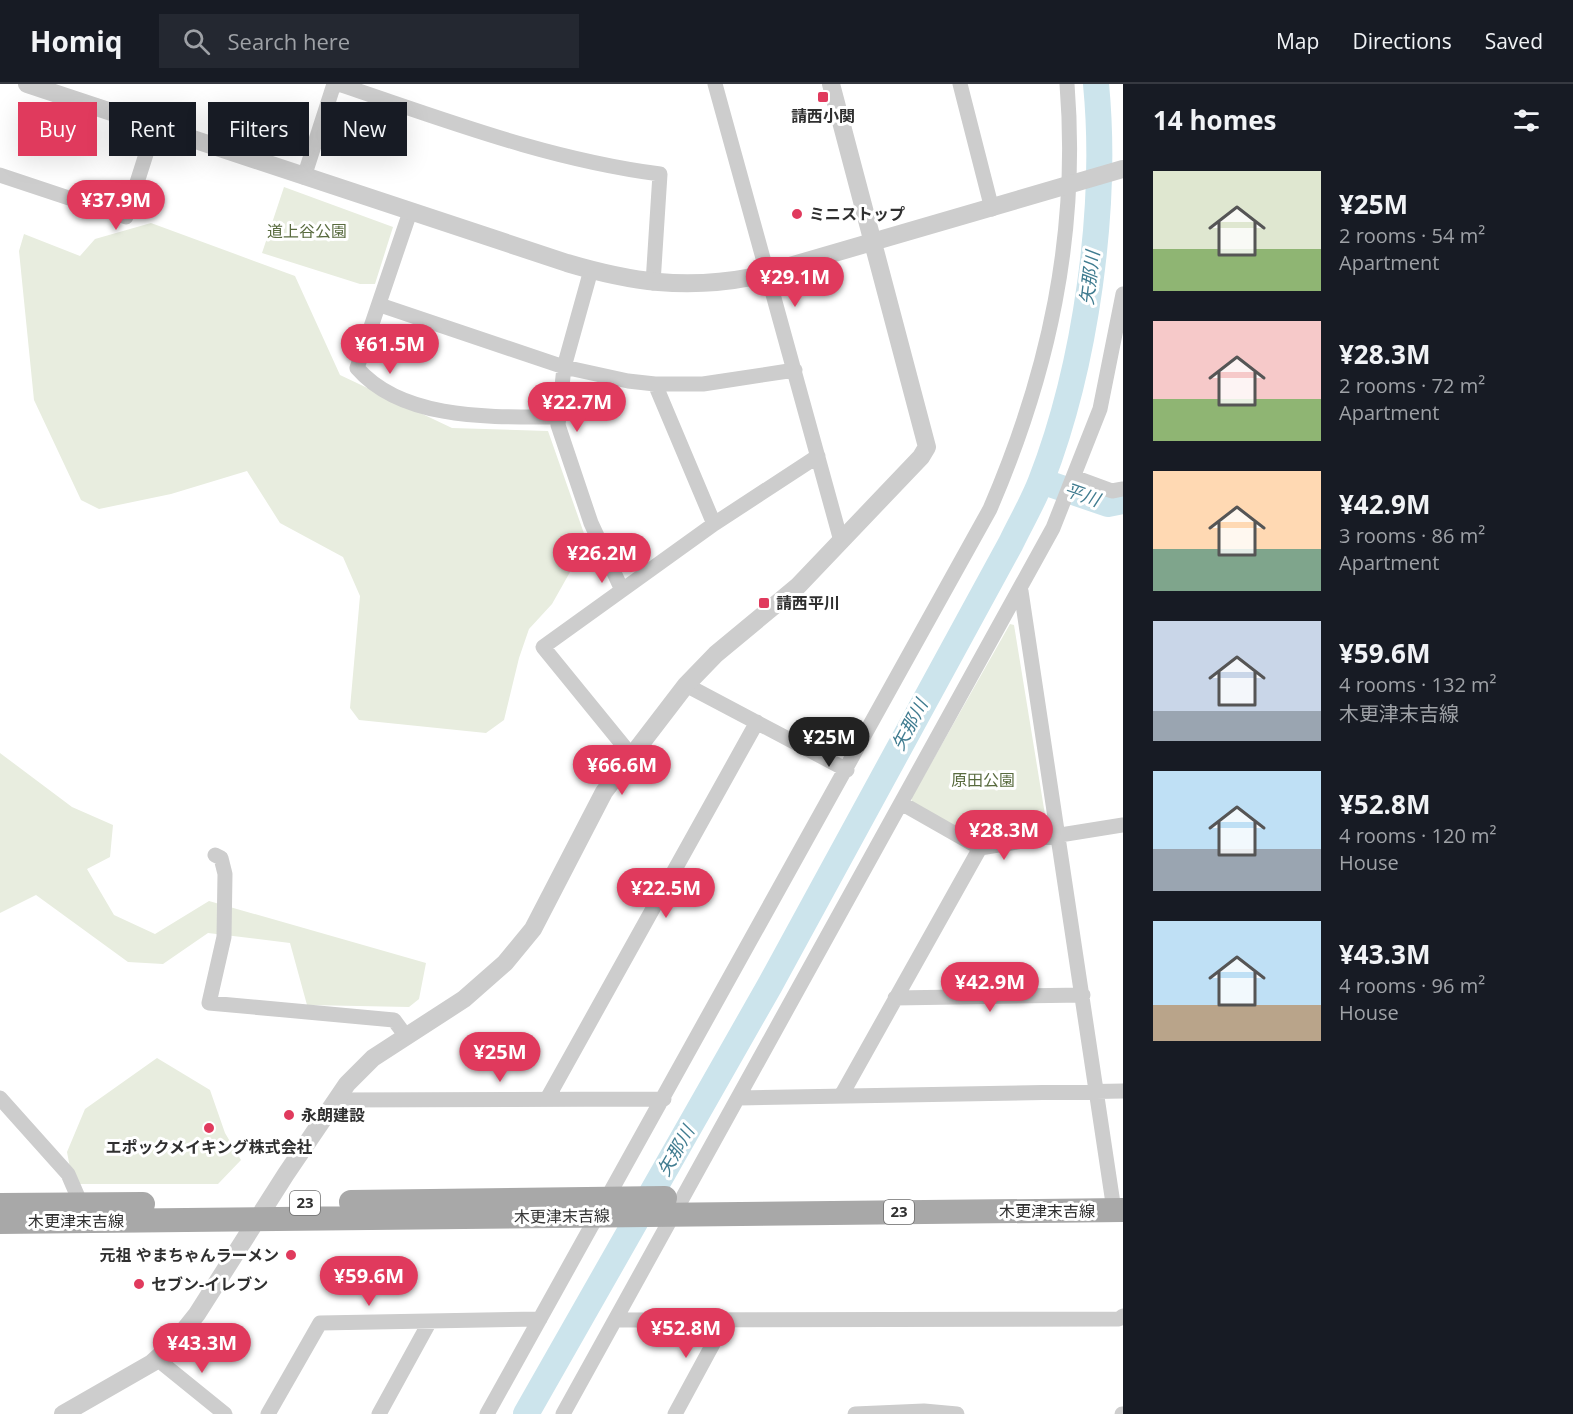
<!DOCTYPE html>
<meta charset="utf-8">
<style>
body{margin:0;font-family:"Open Sans","Noto Sans JP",sans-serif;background:#242831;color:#f1f3f6;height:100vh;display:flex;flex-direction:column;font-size:22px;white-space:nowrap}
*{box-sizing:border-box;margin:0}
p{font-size:20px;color:#9ea1a6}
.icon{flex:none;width:33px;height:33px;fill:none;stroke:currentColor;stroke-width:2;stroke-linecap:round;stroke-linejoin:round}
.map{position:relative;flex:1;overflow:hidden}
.details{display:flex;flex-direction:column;background:#171b24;width:450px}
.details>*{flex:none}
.banner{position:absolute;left:18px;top:18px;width:570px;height:54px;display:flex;gap:12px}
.price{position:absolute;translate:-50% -51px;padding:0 14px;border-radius:21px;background:#e03a5d;color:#fff;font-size:20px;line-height:39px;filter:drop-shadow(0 2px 3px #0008)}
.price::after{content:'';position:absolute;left:50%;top:36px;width:18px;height:14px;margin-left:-9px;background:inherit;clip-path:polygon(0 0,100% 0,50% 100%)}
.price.on{background:#222;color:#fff}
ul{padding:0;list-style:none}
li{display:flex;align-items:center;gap:18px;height:150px;padding:0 30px}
li span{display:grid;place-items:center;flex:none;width:168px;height:120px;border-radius:0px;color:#555}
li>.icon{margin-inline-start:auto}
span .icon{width:72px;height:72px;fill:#fffc;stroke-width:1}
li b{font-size:26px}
h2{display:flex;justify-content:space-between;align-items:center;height:72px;padding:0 30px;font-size:26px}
.chip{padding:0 21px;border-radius:0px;background:#171b24;box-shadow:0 6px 24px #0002;font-size:21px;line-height:54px}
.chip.on{background:#e03a5d;color:#fff}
header{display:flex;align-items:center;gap:36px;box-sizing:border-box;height:84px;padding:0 30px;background:#171b24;border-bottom:2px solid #363941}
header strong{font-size:28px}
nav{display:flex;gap:33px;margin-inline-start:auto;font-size:21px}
.search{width:420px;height:54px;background:#242831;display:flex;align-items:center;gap:15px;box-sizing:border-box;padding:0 21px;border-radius:0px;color:#9ea1a6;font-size:22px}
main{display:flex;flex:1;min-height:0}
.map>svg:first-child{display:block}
.green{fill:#e8eddf}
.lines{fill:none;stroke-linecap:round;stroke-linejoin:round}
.river{stroke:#cce4ec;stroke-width:26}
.minor{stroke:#cdcdcd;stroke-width:15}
.tertiary{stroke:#cdcdcd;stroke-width:18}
.primary{stroke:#a8a8a8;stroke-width:24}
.poi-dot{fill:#e03a5d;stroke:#fff;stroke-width:2}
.labels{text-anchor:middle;stroke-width:6;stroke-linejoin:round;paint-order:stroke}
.shield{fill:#fff;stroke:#6e6e6e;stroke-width:1.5}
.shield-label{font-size:15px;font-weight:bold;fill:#303030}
.poi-label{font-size:16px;font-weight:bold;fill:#303030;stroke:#fff;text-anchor:start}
.park-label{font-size:16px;fill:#596b3f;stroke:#fff}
.street-label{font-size:16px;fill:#303030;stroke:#fff}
.water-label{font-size:18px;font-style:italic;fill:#407c90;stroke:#fff}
</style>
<header>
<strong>Homiq</strong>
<div class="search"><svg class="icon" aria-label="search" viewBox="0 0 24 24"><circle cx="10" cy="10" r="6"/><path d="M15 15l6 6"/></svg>Search here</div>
<nav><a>Map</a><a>Directions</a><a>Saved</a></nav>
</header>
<main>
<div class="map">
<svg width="1123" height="1330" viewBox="0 0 1123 1330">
<rect width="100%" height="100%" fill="#fff"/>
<path class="green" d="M284,103L393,143L375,200H360L262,169Z
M151,139L295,192L340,291L452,344L548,347L587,458L552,520L529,545L519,574L504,636L486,649L359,636L350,624L360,512L343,473L280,439L247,387L171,410L99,425L81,416L34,316L19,167L24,150L80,172L95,155Z
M1010,540L1014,541L1047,743L981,755L911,720L912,713Z
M0,669L72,723L113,741L110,773L87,785L114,831L155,850L209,817L426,879L419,915L409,923L307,921L290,859L208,849L163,880L128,878L36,811L0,829Z
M157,974L210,1006L225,1049L241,1076L218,1100H73L67,1068L85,1025Z"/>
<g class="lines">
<path class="river" d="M1041,397L1108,420L1123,417
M526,1330L770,901L1011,459C1021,438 1033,418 1041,397C1086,281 1108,123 1096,0"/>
<path class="minor" d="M338,0C446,36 546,75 660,90L653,199
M715,0L841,457
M960,0L992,125
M0,91L126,133L155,42
M304,93L334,0
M410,128L357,284C403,337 493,333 558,333
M591,186L564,283L558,341L591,439L622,506
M380,221L564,283L628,297L655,300H703L795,286
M655,300L714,440
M1074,393L1112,407L1123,405
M1021,507L1114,1126
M686,601L847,686
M631,671L543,563L714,440L818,372
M901,719L980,764L1123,741
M215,771L221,774L225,790L224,853L209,919L394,936L405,951
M895,914L1083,911
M841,1012L980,764
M0,1014L68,1090L81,1120
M739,1014L1123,1007
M547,1015L757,638
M335,1016L664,1015
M615,1236L1119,1235L1123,1232
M157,1275L225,1330
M268,1330L320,1239L540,1235
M379,1330L429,1239
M487,1330L990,425C1049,288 1079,150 1067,0
M563,1330L1053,444L1100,325L1123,210
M675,1330L726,1236
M855,1330L924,1327L957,1330
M1122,1330H1123"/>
<path class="tertiary" d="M27,0L567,179C631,198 685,206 752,193L1123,85
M63,1330L152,1279L173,1260L197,1230L286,1090L347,1000L373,974L464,915L505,879L533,845L604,708L686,601L716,570L798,502L921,373L927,363L831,0"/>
<path class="primary" d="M351,1118L665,1114
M0,1121L143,1120
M0,1138L1123,1126"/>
</g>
<g class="poi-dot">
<rect x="817" y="7" width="12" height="12" rx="3"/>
<circle cx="797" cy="130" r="6"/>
<rect x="758" y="513" width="12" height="12" rx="3"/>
<circle cx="289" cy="1031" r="6"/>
<circle cx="209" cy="1044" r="6"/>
<circle cx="291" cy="1171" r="6"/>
<circle cx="139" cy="1200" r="6"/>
</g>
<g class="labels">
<g class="shield">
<rect x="290" y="1107" width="30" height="24" rx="4.5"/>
<rect x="884" y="1116" width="30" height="24" rx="4.5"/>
</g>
<g class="shield-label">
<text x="305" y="1124">23</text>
<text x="899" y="1133">23</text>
</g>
<g class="poi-label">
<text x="823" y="38" text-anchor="middle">請西小関</text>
<text x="809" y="136">ミニストップ</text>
<text x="776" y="525">請西平川</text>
<text x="301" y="1037">永朗建設</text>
<text x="209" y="1069" text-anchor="middle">エポックメイキング株式会社</text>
<text x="279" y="1177" text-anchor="end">元祖 やまちゃんラーメン</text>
<text x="151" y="1206">セブン-イレブン</text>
</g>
<g class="park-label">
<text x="307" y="153">道上谷公園</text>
<text x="983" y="702">原田公園</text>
</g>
<g class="street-label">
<text x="1047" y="1133">木更津末吉線</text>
<text transform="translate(562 1132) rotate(-1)" y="6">木更津末吉線</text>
<text x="76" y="1143">木更津末吉線</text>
</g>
<g class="water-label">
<text transform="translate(1090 194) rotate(-83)" y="6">矢那川</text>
<text transform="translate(1082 411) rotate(19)" y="6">平川</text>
<text transform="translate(910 641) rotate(-62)" y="6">矢那川</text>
<text transform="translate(676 1067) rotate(-60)" y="6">矢那川</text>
</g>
</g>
</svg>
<b class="price" style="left:116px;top:147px">¥37.9M</b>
<b class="price" style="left:795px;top:224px">¥29.1M</b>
<b class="price" style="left:390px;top:291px">¥61.5M</b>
<b class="price" style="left:577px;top:349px">¥22.7M</b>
<b class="price" style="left:602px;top:500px">¥26.2M</b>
<b class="price on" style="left:829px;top:684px">¥25M</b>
<b class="price" style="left:622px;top:712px">¥66.6M</b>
<b class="price" style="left:1004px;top:777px">¥28.3M</b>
<b class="price" style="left:666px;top:835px">¥22.5M</b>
<b class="price" style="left:990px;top:929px">¥42.9M</b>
<b class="price" style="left:500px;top:999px">¥25M</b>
<b class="price" style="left:369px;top:1223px">¥59.6M</b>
<b class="price" style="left:686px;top:1275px">¥52.8M</b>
<b class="price" style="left:202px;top:1290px">¥43.3M</b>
<div class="banner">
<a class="chip on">Buy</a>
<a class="chip">Rent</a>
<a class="chip">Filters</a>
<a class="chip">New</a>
</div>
</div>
<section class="details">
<h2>14 homes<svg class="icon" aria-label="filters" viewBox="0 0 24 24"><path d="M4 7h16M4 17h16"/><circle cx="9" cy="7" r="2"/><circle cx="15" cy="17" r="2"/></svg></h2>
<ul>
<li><span style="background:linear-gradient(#dfe7d0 65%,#8fb573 0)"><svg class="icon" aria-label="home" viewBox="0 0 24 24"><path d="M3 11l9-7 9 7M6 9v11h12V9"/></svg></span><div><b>¥25M</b><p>2 rooms · 54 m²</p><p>Apartment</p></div></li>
<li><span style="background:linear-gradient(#f6c9c9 65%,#8fb573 0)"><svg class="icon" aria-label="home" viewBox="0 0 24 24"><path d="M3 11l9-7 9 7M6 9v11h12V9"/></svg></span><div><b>¥28.3M</b><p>2 rooms · 72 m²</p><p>Apartment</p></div></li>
<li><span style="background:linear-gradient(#ffd9b3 65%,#7fa58c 0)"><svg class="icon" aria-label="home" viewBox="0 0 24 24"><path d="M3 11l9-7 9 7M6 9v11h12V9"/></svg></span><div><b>¥42.9M</b><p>3 rooms · 86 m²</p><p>Apartment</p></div></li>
<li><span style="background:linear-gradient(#c9d6e8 75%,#9aa5b1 0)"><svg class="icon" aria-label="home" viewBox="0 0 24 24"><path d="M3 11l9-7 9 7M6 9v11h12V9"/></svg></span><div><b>¥59.6M</b><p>4 rooms · 132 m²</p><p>木更津末吉線</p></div></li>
<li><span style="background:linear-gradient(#bfe0f5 65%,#9aa5b1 0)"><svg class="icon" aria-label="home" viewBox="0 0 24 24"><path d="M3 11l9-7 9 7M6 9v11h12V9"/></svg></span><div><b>¥52.8M</b><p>4 rooms · 120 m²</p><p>House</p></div></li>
<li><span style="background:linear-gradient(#bfe0f5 70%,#b9a48a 0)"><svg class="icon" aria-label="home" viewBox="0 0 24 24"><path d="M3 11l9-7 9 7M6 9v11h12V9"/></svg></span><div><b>¥43.3M</b><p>4 rooms · 96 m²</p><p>House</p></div></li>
</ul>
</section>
</main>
